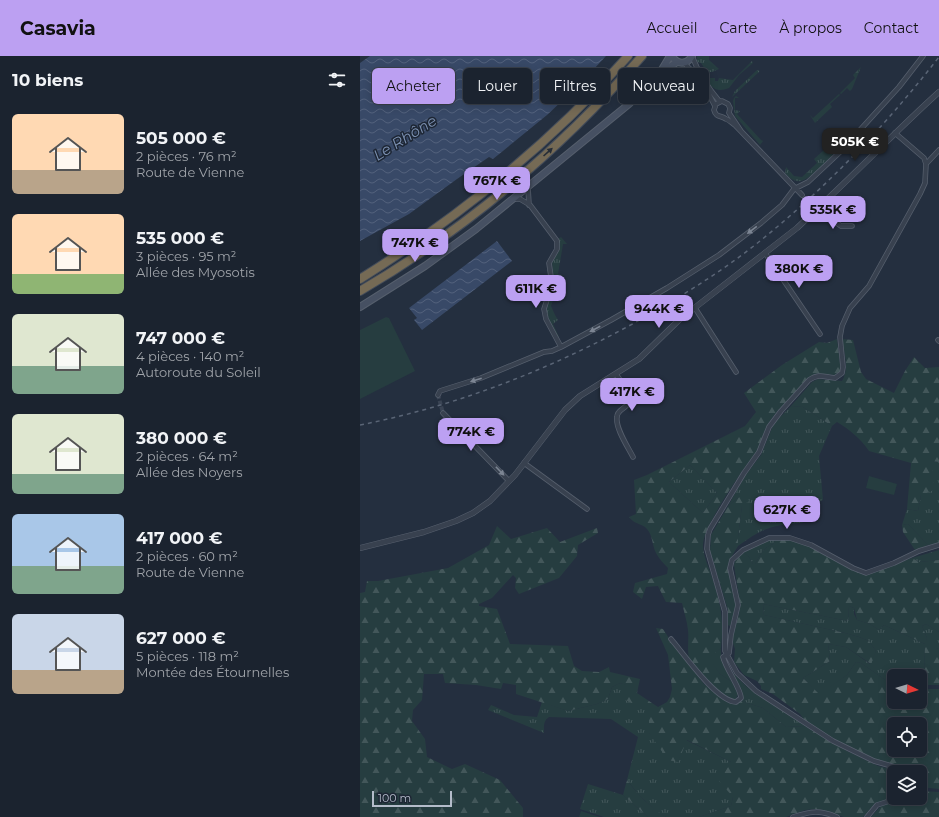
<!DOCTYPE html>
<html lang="fr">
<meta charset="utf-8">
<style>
body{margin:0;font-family:Montserrat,sans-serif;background:#242b37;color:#f1f3f6;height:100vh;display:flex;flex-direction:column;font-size:15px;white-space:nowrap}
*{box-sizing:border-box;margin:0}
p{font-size:13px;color:#a0a4aa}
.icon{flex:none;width:22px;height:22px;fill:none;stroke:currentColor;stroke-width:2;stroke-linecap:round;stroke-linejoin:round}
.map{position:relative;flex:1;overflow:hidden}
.sheet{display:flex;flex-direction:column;background:#1b232f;width:360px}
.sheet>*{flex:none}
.guide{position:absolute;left:12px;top:12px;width:380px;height:36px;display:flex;gap:8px}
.needle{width:26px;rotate:95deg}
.fabs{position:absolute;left:527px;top:613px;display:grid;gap:8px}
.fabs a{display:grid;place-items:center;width:40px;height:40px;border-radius:6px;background:#1b232f;box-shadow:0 2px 10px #0003,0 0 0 1px #39404b;font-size:20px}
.scale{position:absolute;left:12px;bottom:10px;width:80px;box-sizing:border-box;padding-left:4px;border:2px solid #b4bcca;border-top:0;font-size:11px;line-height:14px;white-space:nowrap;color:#b4bcca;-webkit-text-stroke:3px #1d2634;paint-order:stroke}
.price{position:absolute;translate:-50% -34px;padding:0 9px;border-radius:8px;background:#bca0f2;color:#111;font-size:13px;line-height:26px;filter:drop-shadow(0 1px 2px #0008)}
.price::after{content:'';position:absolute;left:50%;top:24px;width:12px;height:9px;margin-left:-6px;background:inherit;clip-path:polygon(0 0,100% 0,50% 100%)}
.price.on{background:#222;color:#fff}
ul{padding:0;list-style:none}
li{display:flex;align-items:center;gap:12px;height:100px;padding:0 12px}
li span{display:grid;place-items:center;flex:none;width:112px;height:80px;border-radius:6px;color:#555}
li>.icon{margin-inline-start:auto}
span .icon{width:48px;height:48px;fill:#fffc;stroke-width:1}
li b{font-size:17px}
h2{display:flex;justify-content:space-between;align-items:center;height:48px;padding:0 12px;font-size:17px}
.tag{padding:0 14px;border-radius:6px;background:#1b232f;box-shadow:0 2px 10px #0003,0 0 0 1px #39404b;font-size:14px;line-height:36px}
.tag.on{background:#bca0f2;color:#111}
header{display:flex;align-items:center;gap:24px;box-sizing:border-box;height:56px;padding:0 20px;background:#bca0f2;color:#111}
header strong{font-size:19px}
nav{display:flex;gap:22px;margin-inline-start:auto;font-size:14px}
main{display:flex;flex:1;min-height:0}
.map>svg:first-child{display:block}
.grass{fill:url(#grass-tufts)}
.forest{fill:url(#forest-firs);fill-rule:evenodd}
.park{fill:#263d40}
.water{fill:url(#water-waves)}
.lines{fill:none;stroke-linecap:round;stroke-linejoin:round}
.minor-tunnel{stroke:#3a4454;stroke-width:4;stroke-dasharray:4 2;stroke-linecap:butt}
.minor-casing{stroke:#565f6d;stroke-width:5.5}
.tertiary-casing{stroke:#565f6d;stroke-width:6}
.secondary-casing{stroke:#565f6d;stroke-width:8}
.motorway-casing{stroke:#434c5a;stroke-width:10}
.minor{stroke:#38414f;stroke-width:4}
.tertiary{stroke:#38414f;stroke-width:5}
.secondary{stroke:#465062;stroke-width:6}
.motorway{stroke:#756a55;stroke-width:8}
.rail{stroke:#5a6576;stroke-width:1.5;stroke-dasharray:4 4;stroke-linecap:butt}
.oneway{fill:#262d37}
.oneway2{fill:#7c8593}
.labels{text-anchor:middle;stroke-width:3;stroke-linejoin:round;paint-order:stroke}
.water-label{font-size:15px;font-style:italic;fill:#7c91b2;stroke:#1d2634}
</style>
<header>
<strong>Casavia</strong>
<nav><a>Accueil</a><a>Carte</a><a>À propos</a><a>Contact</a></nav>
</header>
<main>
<section class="sheet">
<h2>10 biens<svg class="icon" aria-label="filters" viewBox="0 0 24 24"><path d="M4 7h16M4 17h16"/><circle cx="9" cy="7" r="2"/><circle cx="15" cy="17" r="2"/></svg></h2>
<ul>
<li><span style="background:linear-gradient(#ffd9b3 70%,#b9a48a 0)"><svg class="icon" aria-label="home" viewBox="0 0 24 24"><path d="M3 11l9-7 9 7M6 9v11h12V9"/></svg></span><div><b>505 000 €</b><p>2 pièces · 76 m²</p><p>Route de Vienne</p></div></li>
<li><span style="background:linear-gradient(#ffd9b3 75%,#8fb573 0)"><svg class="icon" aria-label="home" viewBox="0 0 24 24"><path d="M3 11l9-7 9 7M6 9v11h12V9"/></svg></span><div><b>535 000 €</b><p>3 pièces · 95 m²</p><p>Allée des Myosotis</p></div></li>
<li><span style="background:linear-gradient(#dfe7d0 65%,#7fa58c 0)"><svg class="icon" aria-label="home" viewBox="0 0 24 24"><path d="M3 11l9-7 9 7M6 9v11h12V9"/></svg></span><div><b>747 000 €</b><p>4 pièces · 140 m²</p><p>Autoroute du Soleil</p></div></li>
<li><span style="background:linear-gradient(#dfe7d0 75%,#7fa58c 0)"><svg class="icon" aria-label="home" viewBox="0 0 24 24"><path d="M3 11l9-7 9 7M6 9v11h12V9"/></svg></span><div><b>380 000 €</b><p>2 pièces · 64 m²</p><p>Allée des Noyers</p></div></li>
<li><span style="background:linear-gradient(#a9c7e8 65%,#7fa58c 0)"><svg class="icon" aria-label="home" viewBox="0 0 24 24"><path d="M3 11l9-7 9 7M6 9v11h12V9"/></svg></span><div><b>417 000 €</b><p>2 pièces · 60 m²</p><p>Route de Vienne</p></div></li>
<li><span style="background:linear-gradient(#c9d6e8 70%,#b9a48a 0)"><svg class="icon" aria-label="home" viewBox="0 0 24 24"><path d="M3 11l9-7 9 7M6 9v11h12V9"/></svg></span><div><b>627 000 €</b><p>5 pièces · 118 m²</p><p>Montée des Étournelles</p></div></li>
</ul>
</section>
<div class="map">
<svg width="579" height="761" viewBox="0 0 579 761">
<defs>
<pattern id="grass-tufts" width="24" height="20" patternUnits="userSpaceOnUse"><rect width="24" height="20" fill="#263d40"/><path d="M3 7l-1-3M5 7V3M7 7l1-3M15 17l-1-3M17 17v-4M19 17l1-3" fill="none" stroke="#43575a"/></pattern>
<pattern id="forest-firs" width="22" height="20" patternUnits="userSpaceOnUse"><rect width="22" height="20" fill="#263d40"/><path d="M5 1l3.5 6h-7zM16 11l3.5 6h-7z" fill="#43575a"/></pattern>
<pattern id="water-waves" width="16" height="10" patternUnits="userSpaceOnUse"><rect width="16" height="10" fill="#384967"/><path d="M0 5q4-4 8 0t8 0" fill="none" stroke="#52617b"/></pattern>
</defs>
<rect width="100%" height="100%" fill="#242f3f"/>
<path class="grass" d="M337,0H349V4L359,13L352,16H347L341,7L337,6Z
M392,5L393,7L379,19L369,32C359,36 353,34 347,25L349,22H355V25H358L359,22L373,24Z
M501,11L492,33L490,35L487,32L481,38L480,37L495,22L493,19Z
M397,14L400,15L372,41L375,35Z
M479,38L480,39L470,48L472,51L455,67L450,59L453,62Z
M376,40L379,42H375V54L380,55L377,58L401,84L403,85L400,89L375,60L373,45L374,42Z
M467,86L473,93L474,97C469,103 449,124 441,125C433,126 429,121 425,117L426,111L434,120L442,121L457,107L454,103L464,94L462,91Z
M201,181L207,188H203L198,218L202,219V220L198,222V224L194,226L192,206L200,193L198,183Z
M199,226L200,229H198L191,250L195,259L198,264L193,268L199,281H198C184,254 184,257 194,228Z
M431,350L443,351L472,370L459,400L463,444L435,455L443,466L442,467C411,469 403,472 378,490V481L382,450L379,441L368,450L385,420L401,399L412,372L416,365Z
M572,405L579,406V487L568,489L548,468L542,469L547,453L558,455L561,439Z
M330,409L357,437L343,457L309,426Z
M416,483L413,488C403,492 400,499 395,508H393L389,501L383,496L405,485Z
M579,494V504L559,506L552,502Z
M403,548L488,565L489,550L494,552V558L497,564L510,568L519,574L524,569L565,588L567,582L562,570L566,568L579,576V593L565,589L564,633H560V620H534V630L501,607L496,606L487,619L459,639L443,622L470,605L468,588L486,591L510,608L516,595L509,585L499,581L485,577L404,559Z
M361,592C360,605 366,614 372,626L360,618L348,602Z
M373,617L387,631L445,670L426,671L403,652L381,645C386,636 377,626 372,618Z
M260,627L267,629L289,655V677L318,705L326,684L371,706L373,741L371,750L339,761H306L296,755L279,739L267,724L278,681L251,663L189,661C183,665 184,670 184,677L128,654L131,649L154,659L177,661L182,646L208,655L237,648L248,643L252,631Z
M228,728L263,739L288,761H244L220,753Z"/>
<path class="forest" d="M477,283L481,315L476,319C463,319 459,315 446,324C435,337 420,351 410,365C403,375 402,387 396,398C394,401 391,404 388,407C377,422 343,472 343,489C343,500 349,511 352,521C361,549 364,563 361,592L349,602L360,618L372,626L378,638L376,643C365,646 332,611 329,602C327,593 329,583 328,574C327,565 324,556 322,547L306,546L298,530L286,531L282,543L273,536L275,527L307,518L308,512C304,508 299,503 296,497C292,489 293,480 287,473C282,467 275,469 269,461L276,458L274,424L287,419L385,370L396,356L384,337L422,309L459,286L467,287ZM330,409L357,437L343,457L309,426Z
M482,283L493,284L501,316L506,323L534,337L545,315L554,301L565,312L579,311V406L572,405L574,434L561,439L558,455L547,453L551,407L509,395C500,382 490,374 477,366L472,370L443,351L431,350L452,326L458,323L482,325C490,312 484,297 482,283Z
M387,439L389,445L382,450L378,481V490L369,505L368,509L376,552L370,570L368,569V554L350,495L351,479L368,450L379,441Z
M548,468L568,489L555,494L543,476L542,469Z
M137,470L151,483L187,472L200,486L237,472L238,477L218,489L217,500L199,522L159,538L155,532L156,522L153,519L132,542L119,548V550L137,553L150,588L208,590L214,610L222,615L239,616L249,611L250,616L280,623L277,637L298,651L307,646L310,641L312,633L308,599L296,572L303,573L314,590L344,628L367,646L377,647L381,645L403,652L426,671L445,670L487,695L518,710L544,716H534V742L516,747L503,761H484L463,754L455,753L445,754L426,761H339L371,750L373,741L359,725L371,706L327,684L318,706L308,704L289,677V655L263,643L266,629L260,627L252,631L248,643L237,648L208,655L156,638V629L143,627L141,633L116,629L85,627L83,618H64L62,644L53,654L52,665L65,683L67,701L92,713L105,708L140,724L163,752V761H0V537L5,536L7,525H18L88,512L129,489Z
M416,483L438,485L504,519H507L552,502L559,506L579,504V576L566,568L562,570L567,582L566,588L579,593V629H564L565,588L524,569L519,574L510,568L497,564L494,552L489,550L488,565L403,548L404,559L485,577L499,581L509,585L516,595L511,608L486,591L468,588L470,605L443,622L459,638L487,619L496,606L501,607L534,630V646H560V633H579V733L560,731V716H556L553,713L524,706L512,702L477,685L445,665L440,658L413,638L401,633V630L397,625L384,619L374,606L375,593L373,587V579L379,558L380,547L374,509L375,504L383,496L389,501L393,508H395C400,499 403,492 413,488ZM534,668H560V694H534Z
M267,724C278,739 290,751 306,761H288L263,739Z
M562,735L579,736V761H511L521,750L548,742H560V736Z"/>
<path class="park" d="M26,261L29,262L55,315L0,343V274Z
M509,420L537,428L534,439L506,432Z
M221,755L240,761H219Z"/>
<path class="water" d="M10,0H246L220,28L187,59L133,103L129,101L97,123L49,158L0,185V7Z
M137,185L152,205L62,274L54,264L57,262L49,252Z"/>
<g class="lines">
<path class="minor-tunnel" d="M442,139L449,148
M78,339L83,357"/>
<g class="minor-casing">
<path id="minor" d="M332,0C338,16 348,32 360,46
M324,7C338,19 347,33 355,50
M381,75L369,57L370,52L368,48L362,45L356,48L354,54C356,62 361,59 366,63C369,64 372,67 375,69L442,139
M535,77L564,102L566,108L565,127L560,138L509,230L490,252L482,270L480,281L483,311L482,317L475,322C463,321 460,317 449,324L421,355L409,371L399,396L384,417L350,473L348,479L347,493L365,556V595L377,617L396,635L473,685L514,705L553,716
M566,108L579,94
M168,131L169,149
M153,143H160L170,149L197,185V193L189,207L192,228L184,253L186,263L201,291
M449,148L454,151
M460,155L481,170H492
M405,197L460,278
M335,252L376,316
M578,284L579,285
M256,318C261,326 276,342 266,350C262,354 257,355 257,361C255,372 268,391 273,401
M78,339L80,335L83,334L121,322L184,296L192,295L201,291L251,264L307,232L359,199L401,167L422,149L434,133L448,126L480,96L539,31L563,0
M83,357L149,425
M164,407L227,453
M311,583C324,598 356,645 376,646L381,642C381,633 366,613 363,601L369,597L371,579L378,549L370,512L372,504L383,494L409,482H430L451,489L493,512L506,517L534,507L559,495L579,489
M433,761C452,755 459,754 477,761
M507,761L517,749L539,742"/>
</g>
<g class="tertiary-casing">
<path id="tertiary" d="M453 153a4 4 0 1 1 8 0a4 4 0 1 1-8 0Z
M460,150C500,113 538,73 579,36
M0,492L64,476L96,465L113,457L130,445L155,419L205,354L220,340L279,303L319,264L437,172L454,156"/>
</g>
<g class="secondary-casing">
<path id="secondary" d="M312,0C317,9 327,9 332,0
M301,15L310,0
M0,251L65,210L116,173L269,48L301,17L317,6"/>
</g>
<g class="motorway-casing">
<path id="motorway" d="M0,223C99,161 190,88 268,0
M0,235C106,173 202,92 282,0"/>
</g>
<use href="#minor" class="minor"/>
<use href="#tertiary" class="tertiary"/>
<use href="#secondary" class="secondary"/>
<use href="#motorway" class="motorway"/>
<path class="rail" d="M0,369C101,349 196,311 285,261C325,238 364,214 400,185C467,131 526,69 579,1"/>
</g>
<defs><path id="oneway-solid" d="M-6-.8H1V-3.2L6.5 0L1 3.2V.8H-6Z"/></defs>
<use class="oneway" href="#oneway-solid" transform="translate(188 96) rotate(-42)"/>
<g class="oneway2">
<use href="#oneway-solid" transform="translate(392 174) rotate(143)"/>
<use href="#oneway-solid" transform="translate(235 273) rotate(152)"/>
<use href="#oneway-solid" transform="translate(116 324) rotate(162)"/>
<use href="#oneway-solid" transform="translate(140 415) rotate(46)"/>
</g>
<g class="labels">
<g class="water-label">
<text transform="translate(45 82) rotate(-32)" y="5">Le Rhône</text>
</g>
</g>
</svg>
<div class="fabs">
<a><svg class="needle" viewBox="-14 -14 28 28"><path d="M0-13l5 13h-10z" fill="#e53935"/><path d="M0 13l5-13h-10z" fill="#a0a4aa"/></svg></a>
<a><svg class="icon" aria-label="locate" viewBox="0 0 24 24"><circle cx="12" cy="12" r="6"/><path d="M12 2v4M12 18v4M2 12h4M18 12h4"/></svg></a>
<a><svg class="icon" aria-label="layers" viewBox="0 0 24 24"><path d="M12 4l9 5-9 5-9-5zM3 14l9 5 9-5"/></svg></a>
</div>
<div class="scale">100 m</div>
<b class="price on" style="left:495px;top:106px">505K €</b>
<b class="price" style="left:137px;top:145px">767K €</b>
<b class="price" style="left:473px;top:174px">535K €</b>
<b class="price" style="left:55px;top:207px">747K €</b>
<b class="price" style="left:439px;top:233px">380K €</b>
<b class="price" style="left:176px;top:253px">611K €</b>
<b class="price" style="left:299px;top:273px">944K €</b>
<b class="price" style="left:272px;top:356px">417K €</b>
<b class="price" style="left:111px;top:396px">774K €</b>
<b class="price" style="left:427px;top:474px">627K €</b>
<div class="guide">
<a class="tag on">Acheter</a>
<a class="tag">Louer</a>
<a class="tag">Filtres</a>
<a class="tag">Nouveau</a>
</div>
</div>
</main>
